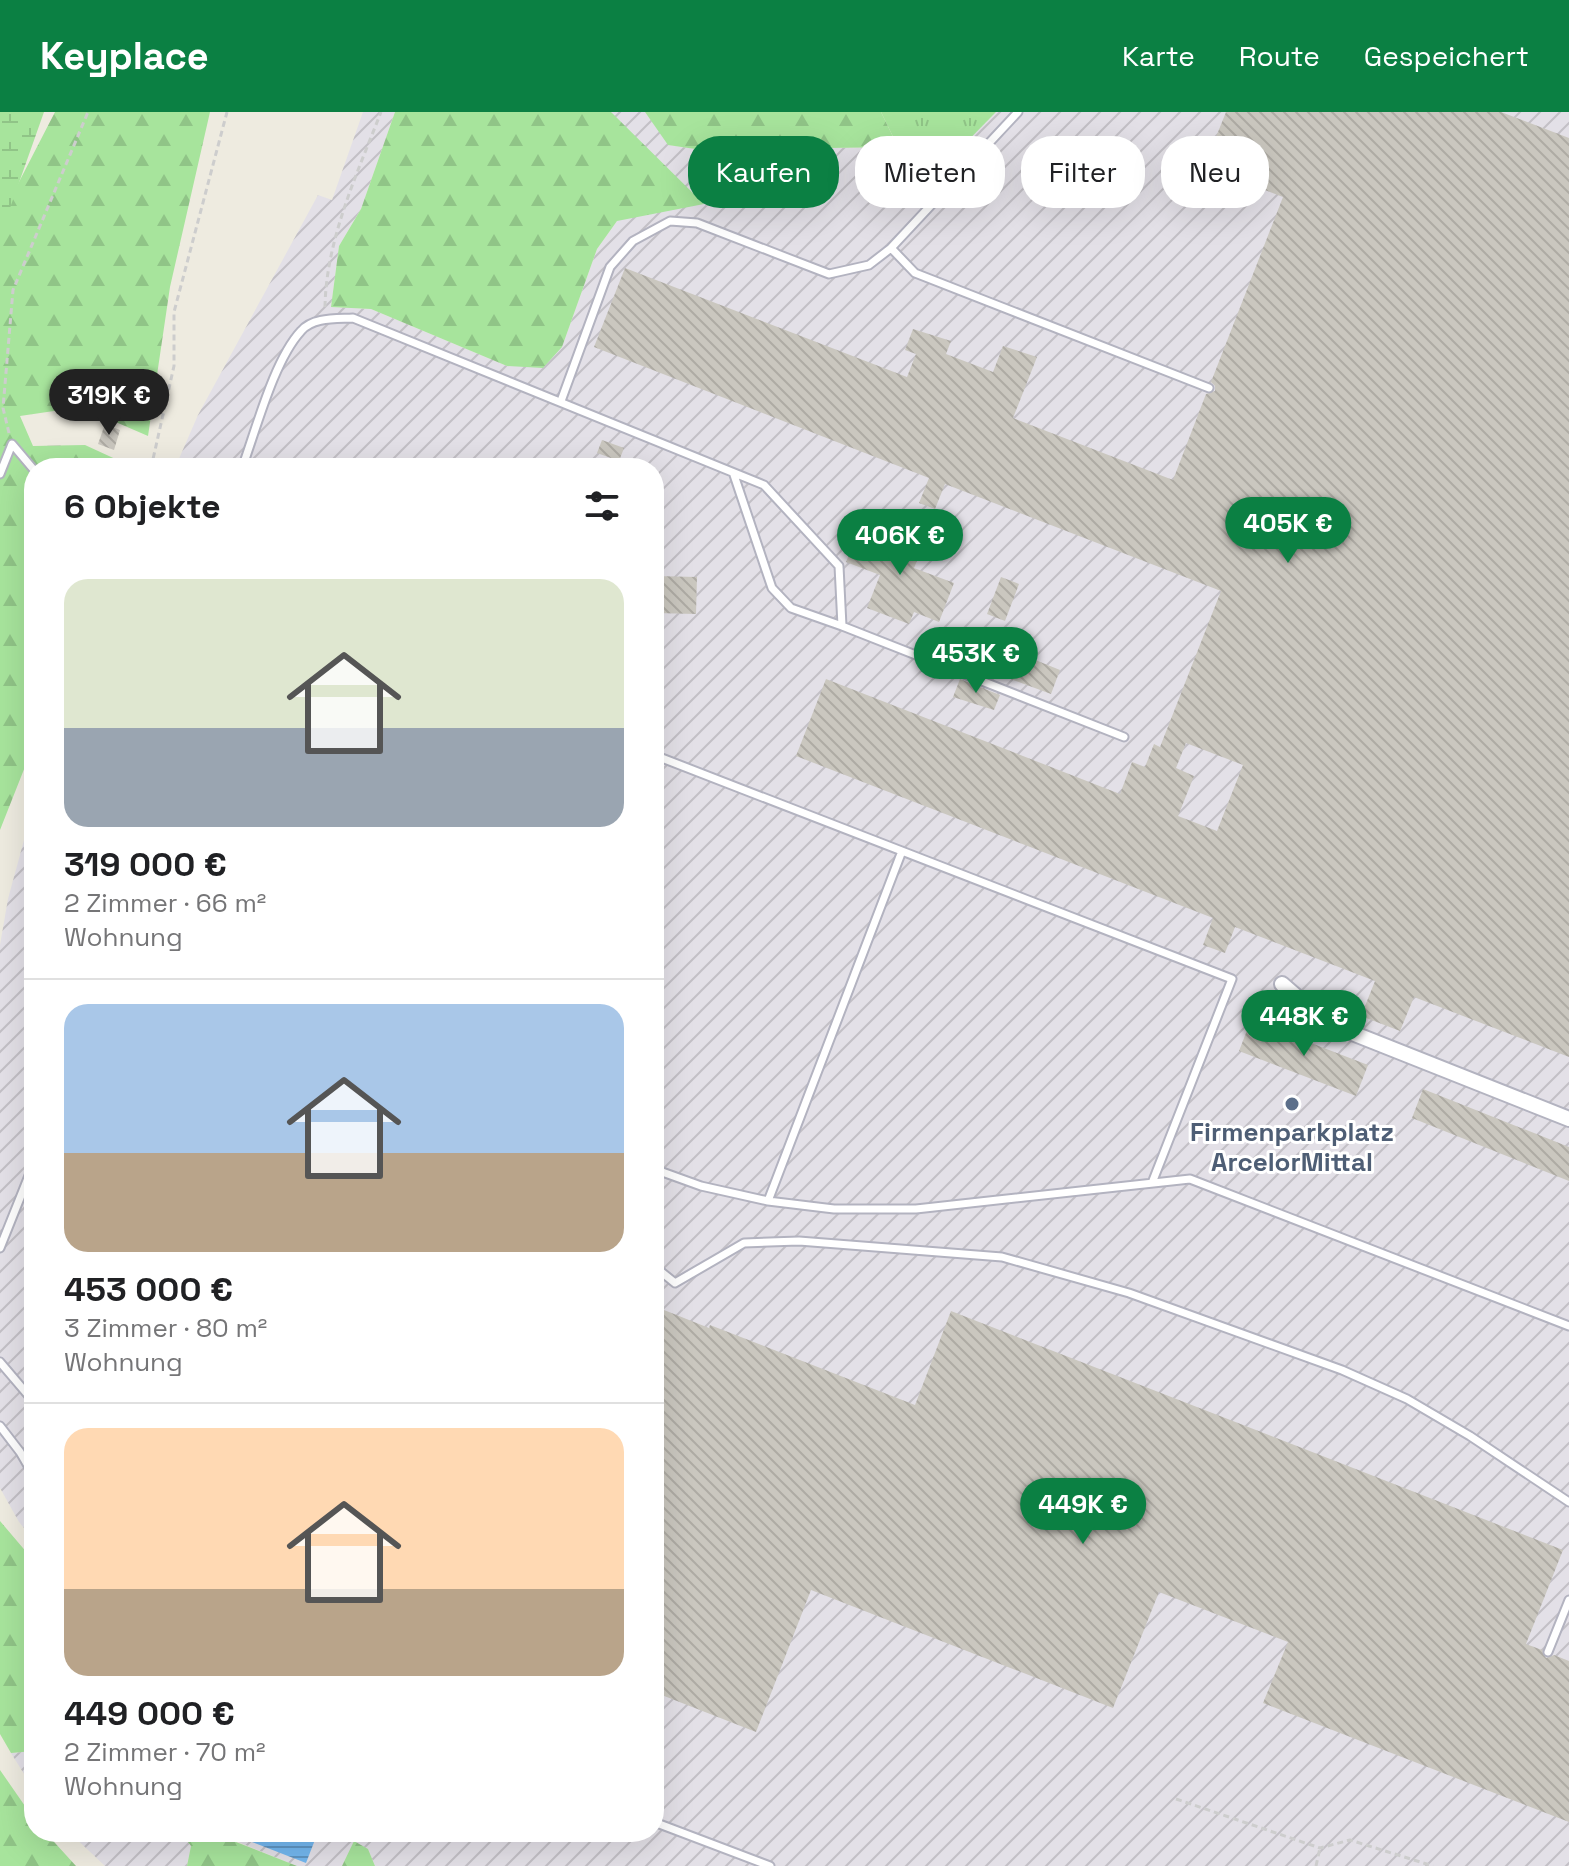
<!DOCTYPE html>
<html lang="de">
<meta charset="utf-8">
<style>
body{margin:0;font-family:"Space Grotesk",sans-serif;background:#f6f6f6;color:#202124;height:100vh;display:flex;flex-direction:column;font-size:30px;white-space:nowrap}
*{box-sizing:border-box;margin:0}
p{font-size:26px;color:#757577}
.icon{flex:none;width:44px;height:44px;fill:none;stroke:currentColor;stroke-width:2;stroke-linecap:round;stroke-linejoin:round}
.map{position:relative;flex:1;overflow:hidden}
.details{position:absolute;left:24px;top:346px;width:640px;height:1384px;display:flex;flex-direction:column;background:#fff;border-radius:32px;box-shadow:0 8px 32px #0002}
.details>*{flex:none}
.hud{position:absolute;left:688px;top:24px;width:760px;height:72px;display:flex;gap:16px}
.price{position:absolute;translate:-50% -68px;padding:0 18px;border-radius:28px;background:#0b8043;color:#fff;font-size:26px;line-height:52px;filter:drop-shadow(0 2px 4px #0008)}
.price::after{content:'';position:absolute;left:50%;top:48px;width:24px;height:18px;margin-left:-12px;background:inherit;clip-path:polygon(0 0,100% 0,50% 100%)}
.price.selected{background:#222;color:#fff}
ul{padding:0;list-style:none}
li{display:grid;align-content:center;gap:16px;height:424px;padding:0 40px}
li+li{border-top:2px solid #e0e0e0}
li span{display:grid;place-items:center;height:248px;border-radius:24px;color:#555}
li>.icon{margin-inline-start:auto}
span .icon{width:144px;height:144px;fill:#fffc;stroke-width:1}
li b{font-size:34px}
h2{display:flex;justify-content:space-between;align-items:center;height:96px;padding:0 40px;font-size:34px}
.tag{padding:0 28px;border-radius:32px;background:#fff;box-shadow:0 8px 32px #0002;font-size:28px;line-height:72px}
.tag.selected{background:#0b8043;color:#fff}
header{display:flex;align-items:center;gap:48px;box-sizing:border-box;height:112px;padding:0 40px;background:#0b8043;color:#fff}
header strong{font-size:38px}
nav{display:flex;gap:44px;margin-inline-start:auto;font-size:28px}
.map>svg:first-child{display:block}
.industrial{fill:url(#industrial-furrows)}
.grass{fill:url(#grass-tufts)}
.forest{fill:url(#forest-firs)}
.wetland{fill:url(#wetland-marsh)}
.water{fill:url(#water-rules)}
.building{fill:url(#building-back-hatch);fill-rule:evenodd}
.lines{fill:none;stroke-linecap:round;stroke-linejoin:round}
.service-casing{stroke:#b3b3c0;stroke-width:11}
.minor-casing{stroke:#b3b3c0;stroke-width:18}
.path{stroke:#cdcdcd;stroke-width:3;stroke-dasharray:6 4;stroke-linecap:butt}
.service{stroke:#fff;stroke-width:7}
.minor{stroke:#fff;stroke-width:14}
.service-dot{fill:#5c6f8a;stroke:#fff;stroke-width:3}
.labels{text-anchor:middle;stroke-width:6;stroke-linejoin:round;paint-order:stroke}
.service-label{font-size:26px;font-weight:bold;fill:#4e5e75;stroke:#fff}
</style>
<header>
<strong>Keyplace</strong>
<nav><a>Karte</a><a>Route</a><a>Gespeichert</a></nav>
</header>
<div class="map">
<svg width="1569" height="1754" viewBox="0 0 1569 1754">
<defs>
<pattern id="industrial-furrows" width="10" height="10" patternUnits="userSpaceOnUse" patternTransform="scale(2)"><rect width="10" height="10" fill="#e3e0e7"/><path d="M-1 1l2-2M0 10L10 0M9 11l2-2" fill="none" stroke="#c3c0c6"/></pattern>
<pattern id="grass-tufts" width="24" height="20" patternUnits="userSpaceOnUse" patternTransform="scale(2)"><rect width="24" height="20" fill="#a7e49c"/><path d="M3 7l-1-3M5 7V3M7 7l1-3M15 17l-1-3M17 17v-4M19 17l1-3" fill="none" stroke="#90c487"/></pattern>
<pattern id="forest-firs" width="22" height="20" patternUnits="userSpaceOnUse" patternTransform="scale(2)"><rect width="22" height="20" fill="#a7e49c"/><path d="M5 1l3.5 6h-7zM16 11l3.5 6h-7z" fill="#90c487"/></pattern>
<pattern id="wetland-marsh" width="20" height="14" patternUnits="userSpaceOnUse" patternTransform="scale(2)"><rect width="20" height="14" fill="#a7e49c"/><path d="M1 5h8M5 5V1M11 12h8M15 12V8" fill="none" stroke="#90c487"/></pattern>
<pattern id="water-rules" width="6" height="5" patternUnits="userSpaceOnUse" patternTransform="scale(2)"><rect width="6" height="5" fill="#73b7ef"/><path d="M0 2.5h6" fill="none" stroke="#5f95c2"/></pattern>
<pattern id="building-back-hatch" width="6" height="6" patternUnits="userSpaceOnUse" patternTransform="scale(2)"><rect width="6" height="6" fill="#cac7bf"/><path d="M-1 5l2 2M0 0l6 6M5-1l2 2" fill="none" stroke="#aeaba4"/></pattern>
</defs>
<rect width="100%" height="100%" fill="#eeebe0"/>
<path class="industrial" d="M363,0H395L361,97L339,134L331,195L371,197L507,254L562,235L597,137L617,109L613,4L611,0H645L669,33L750,45L784,67L828,36L898,35L946,50L996,0H1569V1754H375L368,1737L354,1730L342,1754H297L236,1729L239,1720H654V356H175L198,303L318,83L332,88Z
M34,710V1428L19,1410L0,1376V833L8,787L24,728Z
M34,1639V1678L11,1641Z
M69,1720H180L191,1734L187,1754H105Z"/>
<path class="grass" d="M881,0H996L946,51L898,35Z"/>
<path class="forest" d="M55,0H210L170,175L148,324L81,295L20,304L33,334L85,333L135,356H34V632L0,718V102L3,101Z
M395,0H611L704,92L617,109L597,137L562,235L543,256L507,254L371,197L331,195L339,134L361,97Z
M645,0H881L898,35L828,36L784,67L750,45L668,33Z
M0,1409L34,1449V1639L11,1641L0,1622Z
M0,1658L34,1707V1720H45L76,1754H0Z
M180,1720H239L236,1730L297,1754H187L191,1734Z
M354,1729L368,1737L375,1754H342Z"/>
<path class="wetland" d="M0,0H44L4,113L0,114Z"/>
<path class="water" d="M256,1720H318L306,1751L252,1730Z"/>
<path class="building" d="M1226,0H1501L1569,26V945L1414,885L1400,919L1361,904L1375,869L1235,815L1225,841L1203,833L1213,806L796,644L826,567L1120,682L1132,650L1145,655L1154,632L1160,635L1221,479L945,372L935,397L919,391L929,366L594,235L625,156L907,265L916,242L905,238L913,217L951,229L946,242L993,260L1003,234L1037,245L1013,306L1173,368L1206,282L1215,279V274L1211,270L1283,85L1204,55ZM1186,631L1243,653L1217,719L1178,704L1194,664L1176,656Z
M105,312L120,318L114,338L98,332Z
M602,328L624,336L619,349L597,341Z
M868,412L923,434L914,456L954,471L939,510L914,500L909,512L867,496L880,463L846,450L853,433L859,435Z
M654,464L697,465L696,502L654,501Z
M1001,465L1019,472L1005,509L987,502Z
M1018,541L1060,558L1051,582L1008,566Z
M960,567L1000,583L994,598L953,585Z
M1251,908L1368,953L1356,984L1239,939Z
M1423,977L1569,1035V1069L1412,1006Z
M654,1194L709,1216L710,1213L915,1293L951,1199L1563,1438L1526,1532L1542,1538L1546,1546L1554,1543L1569,1549V1710L1263,1591L1288,1530L1159,1480L1113,1596L811,1478L756,1620L654,1580Z"/>
<g class="lines">
<g class="service-casing">
<path id="service" d="M1018,0L891,136L915,161L1209,276
M561,289L610,155L633,129L670,109L697,111L829,162L869,153L891,136
M242,356C256,318 274,248 301,219C313,205 336,207 353,206L764,373L839,454L842,514L1124,625
M0,362L12,332L34,358
M734,363L772,476L791,496L842,514
M654,643L1232,867L1152,1071
M654,1057L701,1074L768,1089L834,1097H916L1190,1067L1569,1214
M768,1089L902,739
M0,1136L34,1051
M654,1154L675,1171L744,1131L799,1129L1002,1145L1129,1181L1342,1258L1407,1287L1470,1324L1569,1390
M0,1250L34,1290
M0,1314L20,1340L34,1364
M1548,1540L1569,1488
M654,1710L770,1754"/>
</g>
<g class="minor-casing">
<path id="minor" d="M1282,872L1327,911L1569,1007"/>
</g>
<path class="path" d="M325,195C326,128 357,62 381,0
M9,321L3,296L13,178L88,0
M151,356L174,254V200L227,0
M1176,1687L1320,1736L1350,1728L1433,1754
M1316,1754L1320,1736"/>
<use href="#service" class="service"/>
<use href="#minor" class="minor"/>
</g>
<circle class="service-dot" cx="1292" cy="992" r="8"/>
<g class="labels">
<g class="service-label">
<text x="1292" y="1029">Firmenparkplatz<tspan x="1292" dy="30">ArcelorMittal</tspan></text>
</g>
</g>
</svg>
<b class="price selected" style="left:109px;top:325px">319K €</b>
<b class="price" style="left:1288px;top:453px">405K €</b>
<b class="price" style="left:900px;top:465px">406K €</b>
<b class="price" style="left:976px;top:583px">453K €</b>
<b class="price" style="left:1304px;top:946px">448K €</b>
<b class="price" style="left:1083px;top:1434px">449K €</b>
<div class="hud">
<a class="tag selected">Kaufen</a>
<a class="tag">Mieten</a>
<a class="tag">Filter</a>
<a class="tag">Neu</a>
</div>
<section class="details">
<h2>6 Objekte<svg class="icon" aria-label="filters" viewBox="0 0 24 24"><path d="M4 7h16M4 17h16"/><circle cx="9" cy="7" r="2"/><circle cx="15" cy="17" r="2"/></svg></h2>
<ul>
<li><span style="background:linear-gradient(#dfe7d0 60%,#9aa5b1 0)"><svg class="icon" aria-label="home" viewBox="0 0 24 24"><path d="M3 11l9-7 9 7M6 9v11h12V9"/></svg></span><div><b>319 000 €</b><p>2 Zimmer · 66 m²</p><p>Wohnung</p></div></li>
<li><span style="background:linear-gradient(#a9c7e8 60%,#b9a48a 0)"><svg class="icon" aria-label="home" viewBox="0 0 24 24"><path d="M3 11l9-7 9 7M6 9v11h12V9"/></svg></span><div><b>453 000 €</b><p>3 Zimmer · 80 m²</p><p>Wohnung</p></div></li>
<li><span style="background:linear-gradient(#ffd9b3 65%,#b9a48a 0)"><svg class="icon" aria-label="home" viewBox="0 0 24 24"><path d="M3 11l9-7 9 7M6 9v11h12V9"/></svg></span><div><b>449 000 €</b><p>2 Zimmer · 70 m²</p><p>Wohnung</p></div></li>
</ul>
</section>
</div>
